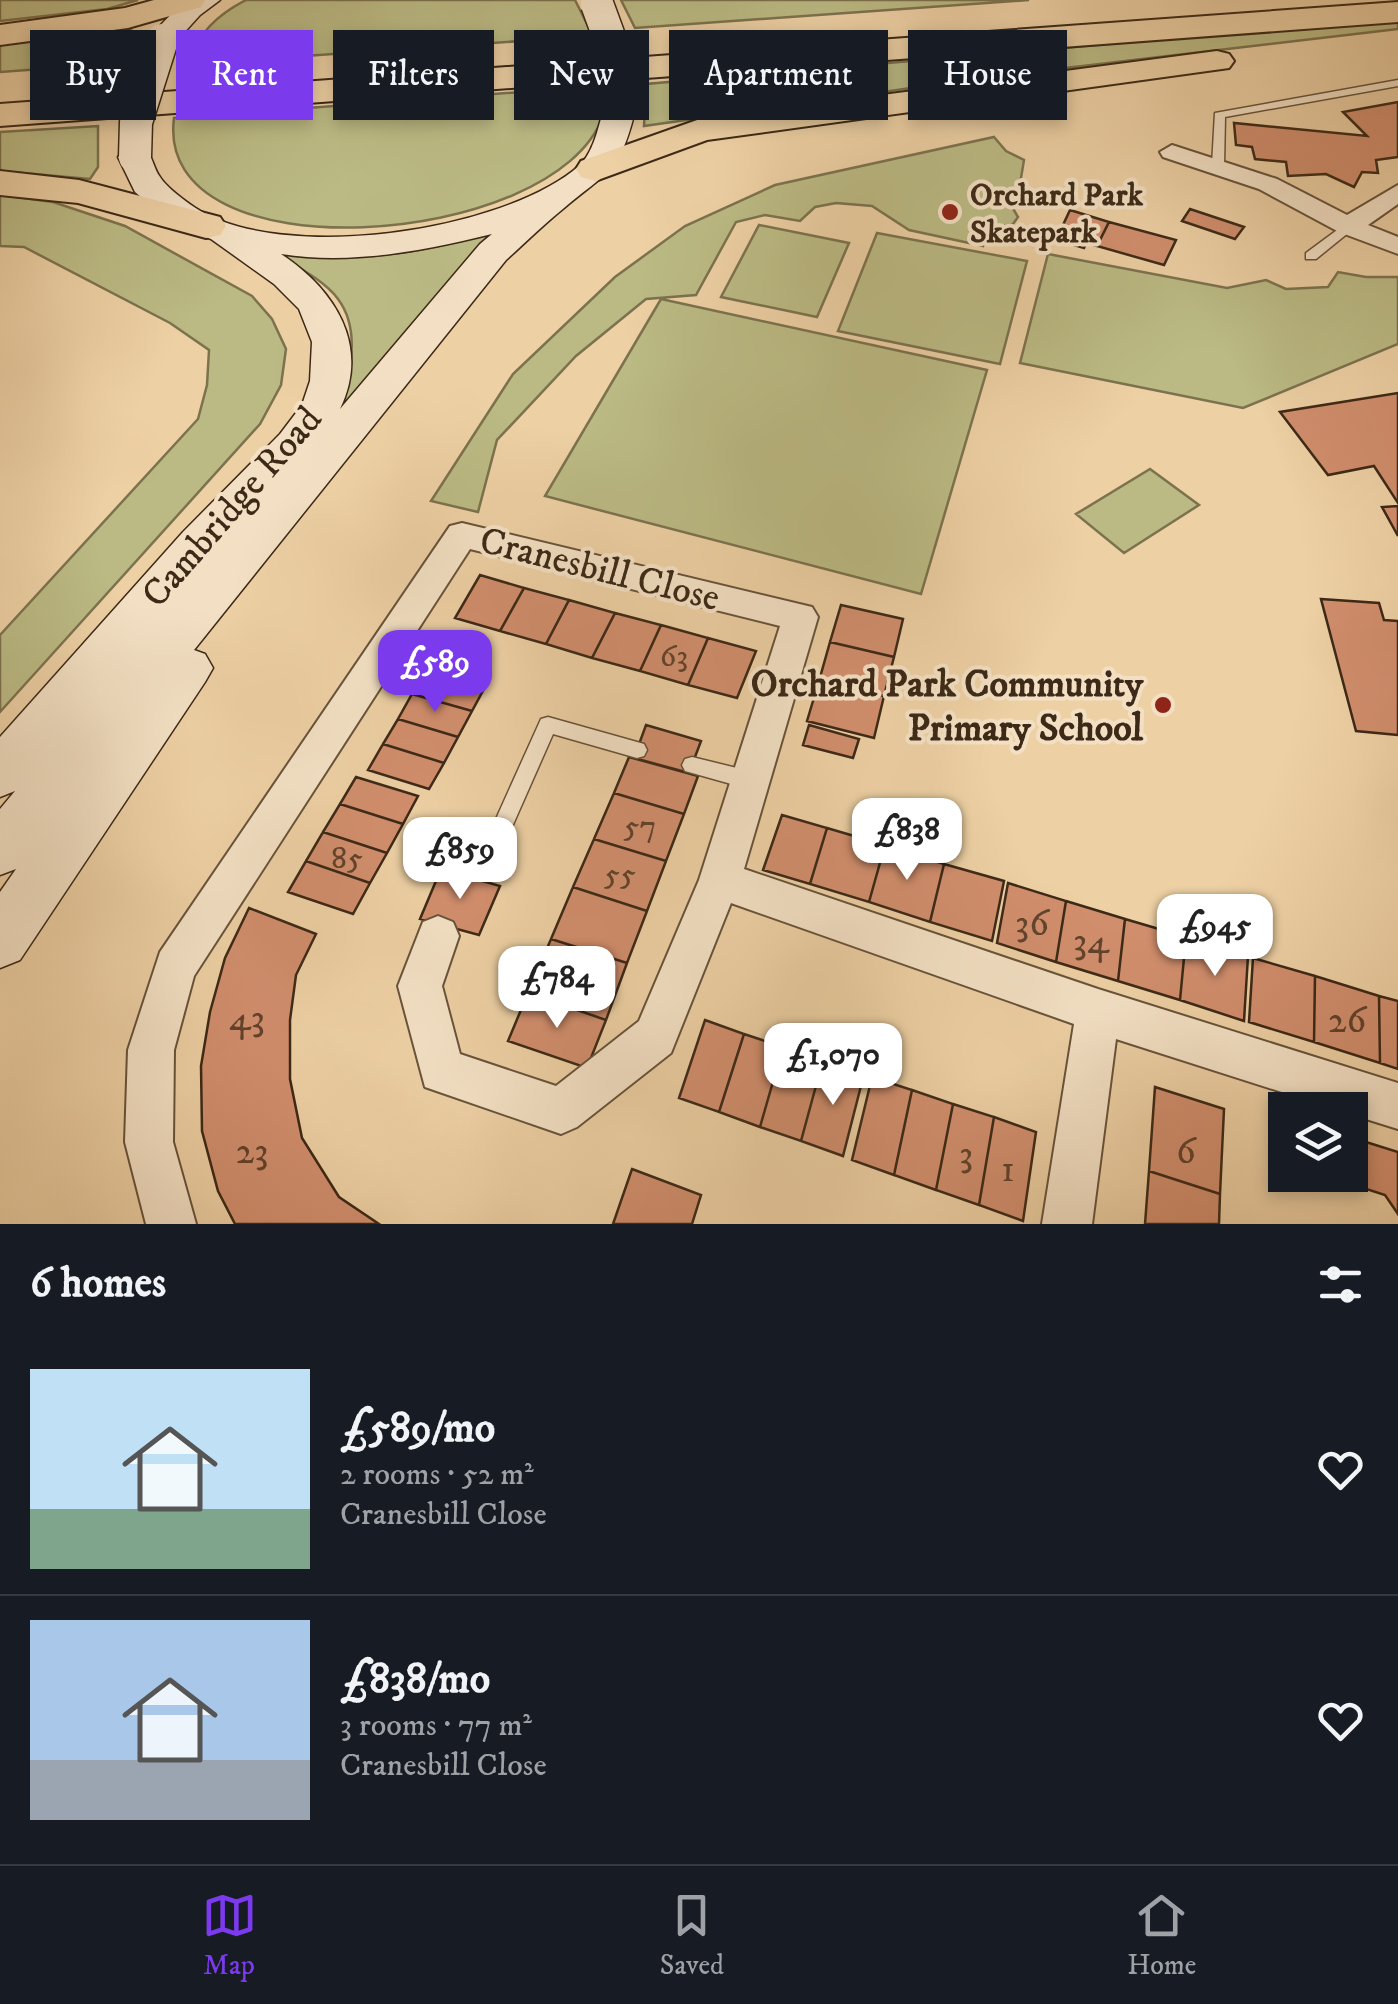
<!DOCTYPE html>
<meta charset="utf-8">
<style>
body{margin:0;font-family:"IM FELL DW Pica",serif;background:#20242c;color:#f1f3f6;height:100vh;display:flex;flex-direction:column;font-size:38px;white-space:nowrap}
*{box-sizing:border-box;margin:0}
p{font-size:32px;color:#9ea1a6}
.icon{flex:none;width:55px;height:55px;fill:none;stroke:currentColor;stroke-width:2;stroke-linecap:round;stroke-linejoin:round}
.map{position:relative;height:1224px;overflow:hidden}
.side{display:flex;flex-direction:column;background:#171b24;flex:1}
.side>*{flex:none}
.top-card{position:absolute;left:30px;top:30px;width:1340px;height:90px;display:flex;gap:20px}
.controls{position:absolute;left:1268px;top:1092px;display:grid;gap:20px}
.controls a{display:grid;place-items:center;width:100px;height:100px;border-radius:0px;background:#171b24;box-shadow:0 5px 15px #0003;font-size:50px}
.price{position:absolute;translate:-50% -85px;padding:0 22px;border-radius:20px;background:#fff;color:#222;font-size:32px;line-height:65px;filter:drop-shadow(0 2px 5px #0008)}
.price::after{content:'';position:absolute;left:50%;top:60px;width:30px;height:22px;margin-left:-15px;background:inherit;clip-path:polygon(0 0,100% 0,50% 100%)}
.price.on{background:#7c3aed;color:#fff}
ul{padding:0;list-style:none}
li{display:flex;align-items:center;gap:30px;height:250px;padding:0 30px}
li+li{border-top:2px solid #363941}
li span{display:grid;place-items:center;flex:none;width:280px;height:200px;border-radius:0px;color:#555}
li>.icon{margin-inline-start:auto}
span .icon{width:120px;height:120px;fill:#fffc;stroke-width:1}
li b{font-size:42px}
h2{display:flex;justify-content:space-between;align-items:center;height:120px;padding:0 30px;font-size:42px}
.tag{padding:0 35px;border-radius:0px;background:#171b24;box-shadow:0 5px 15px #0003;font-size:35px;line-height:90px}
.tag.on{background:#7c3aed;color:#fff}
.tab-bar{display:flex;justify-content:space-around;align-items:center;height:140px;border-top:2px solid #363941;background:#171b24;font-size:28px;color:#9ea1a6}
.tab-bar a{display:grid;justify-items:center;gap:5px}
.tab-bar .on{color:#7c3aed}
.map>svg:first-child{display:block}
.green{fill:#bbba84;stroke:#7c724e;stroke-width:2.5}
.building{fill:#d18e6d;stroke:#3c2917;stroke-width:2.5}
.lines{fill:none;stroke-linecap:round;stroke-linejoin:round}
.lane-casing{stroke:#68533a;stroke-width:3}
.street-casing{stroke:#68533a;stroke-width:4}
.secondary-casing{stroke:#3c2917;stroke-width:3}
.highway-casing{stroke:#3c2917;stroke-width:4}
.lane{fill:#f3e0c4;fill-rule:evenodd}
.street{fill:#f3e0c4;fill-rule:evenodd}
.secondary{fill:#f3e0c4;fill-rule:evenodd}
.highway{fill:#edd0a4;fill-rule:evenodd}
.secondary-bridge-casing{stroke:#3c2917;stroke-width:35;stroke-linecap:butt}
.secondary-bridge{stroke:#f3e0c4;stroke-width:32}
.poi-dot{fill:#8f2418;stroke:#f3e0c4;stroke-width:4}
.labels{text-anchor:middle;stroke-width:8;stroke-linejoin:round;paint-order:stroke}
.far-poi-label{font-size:32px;font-weight:bold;fill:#3c2917;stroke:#f3e0c4;text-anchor:start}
.number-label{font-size:32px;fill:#61422c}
.street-label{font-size:38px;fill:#3c2917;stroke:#f3e0c4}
.poi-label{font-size:38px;font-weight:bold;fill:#3c2917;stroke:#f3e0c4;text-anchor:end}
.near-number-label{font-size:38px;fill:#61422c}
</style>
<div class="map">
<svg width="1398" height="1224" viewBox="0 0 1398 1224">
<rect width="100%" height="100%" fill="#edd0a4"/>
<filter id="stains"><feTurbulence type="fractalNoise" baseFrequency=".002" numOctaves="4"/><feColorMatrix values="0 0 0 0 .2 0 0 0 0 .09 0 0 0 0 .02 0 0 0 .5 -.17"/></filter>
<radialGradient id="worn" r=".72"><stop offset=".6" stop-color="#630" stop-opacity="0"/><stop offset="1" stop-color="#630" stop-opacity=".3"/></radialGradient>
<path class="green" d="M0,0H138L107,9L0,21Z
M246,0H575L593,36L188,64C198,33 217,15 246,0Z
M621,0H1029L635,28Z
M1398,19V29L988,77L644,126L646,84Z
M127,28L136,33L123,63L0,72V45Z
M601,86C602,95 606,108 603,116C556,249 153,279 174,118Z
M98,126V167L90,179L0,171V132Z
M994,137L1006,151L1024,160L1018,196L1005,195L1018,217L1013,224L988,229L983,246L909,230L872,206L836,203L815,207L800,221L765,215L736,222L696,295L646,299L576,356L497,440L478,512L431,501L513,374L615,277L685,226L775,185Z
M0,195L53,202L125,226L252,296L272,319L286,349L281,385L260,424L0,712V635L198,419L207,385L209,350L170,323L24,247L0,246Z
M759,225L849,243L817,317L721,297Z
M877,233L1027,261L1000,364L838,331Z
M486,234L492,236L331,427C347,390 365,335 338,299C323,279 295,266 274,253C360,260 403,258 486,234Z
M1048,254L1227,288L1266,280L1286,289L1328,287L1338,272L1366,277H1398V344L1243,408L1020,363Z
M661,299L987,370L921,594L545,496Z
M1150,469L1199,505L1124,553L1076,514Z"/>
<path class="building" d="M1398,102V157L1376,160L1378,173L1362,172L1354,187L1326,174L1288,176L1286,162L1255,159L1252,147L1236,145L1234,123L1367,136L1343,112Z
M1190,209L1244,227L1235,239L1182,221Z
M1070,210L1109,222L1097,246L1086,243L1084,248L1056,240Z
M1109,222L1176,240L1164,265L1097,246Z
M1398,393V503L1374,466L1328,475L1280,412Z
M1398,506V536L1382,507Z
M480,575L524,588L500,631L455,618Z
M524,588L569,600L546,644L500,631Z
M1321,599L1379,603L1384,620L1398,621V735L1356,731Z
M569,600L615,613L592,658L546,644Z
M841,605L903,619L894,657L830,642Z
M615,613L661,625L640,671L592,658Z
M661,625L708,638L688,685L640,671Z
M708,638L756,651L737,698L688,685Z
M830,642L894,657L884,696L819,681Z
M426,670L485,687L472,711L412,694Z
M819,681L884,696L874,738L807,721Z
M412,694L472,711L458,737L398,719Z
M398,719L458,737L444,763L383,744Z
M646,725L701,741L689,773L634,758Z
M809,725L859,739L853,758L803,745Z
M383,744L444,763L429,789L368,770Z
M629,757L698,776L684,814L614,793Z
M356,777L418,796L403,824L340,804Z
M614,793L684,814L666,861L594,839Z
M340,804L403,824L387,853L323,832Z
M782,815L827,828L810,884L763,870Z
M827,828L885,845L869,902L810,884Z
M323,832L387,853L370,883L306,861Z
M594,839L666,861L647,911L573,887Z
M885,845L944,864L930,922L869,902Z
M306,861L370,883L353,914L288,892Z
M944,864L1004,881L992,941L930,922Z
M441,869L500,886L479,935L420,919Z
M1008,883L1066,901L1056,962L997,943Z
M573,887L647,911L627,963L551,939Z
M1066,901L1125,919L1118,981L1056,962Z
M249,908L316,934L296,975L290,1020V1079L302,1138L339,1197L379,1224H235L218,1191L202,1131L201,1066L210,1012L225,958Z
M1125,919L1186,937L1180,1000L1118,981Z
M1186,937L1248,956L1244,1021L1180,1000Z
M551,939L627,963L606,1020L528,993Z
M1253,958L1315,976L1314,1042L1249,1022Z
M1315,976L1379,996L1380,1063L1314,1042Z
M528,993L606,1020L587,1068L508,1041Z
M1379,996L1398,1001V1069L1380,1063Z
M705,1020L744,1034L719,1112L679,1098Z
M744,1034L783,1047L760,1127L719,1112Z
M783,1047L823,1060L801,1141L760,1127Z
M823,1060L864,1074L843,1156L801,1141Z
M872,1077L912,1090L894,1175L852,1160Z
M1155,1087L1224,1109L1220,1194L1149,1171Z
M912,1090L953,1104L936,1190L894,1175Z
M953,1104L994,1117L979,1205L936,1190Z
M994,1117L1036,1132L1023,1221L979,1205Z
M1350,1137L1398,1152V1214L1385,1195L1345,1182V1175H1350Z
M632,1169L701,1195L692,1224H613Z
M1149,1171L1220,1194L1219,1224H1145Z"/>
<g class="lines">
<g class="lane-casing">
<path id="lane" d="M1398,80V86L1225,117L1224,165L1218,169L1212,165L1215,113Z
M1348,222L1355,226L1353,229L1316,259H1306V253Z
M548,717L637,742L644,744L647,750L644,756L637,758L553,734L508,836L501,839L494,836L491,830L541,719Z
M692,757L749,771L756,774L759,780L756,786L749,789L685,771L682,765L685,759Z"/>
</g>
<g class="street-casing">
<path id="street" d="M1172,145L1277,179L1347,215L1398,185V204L1368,225L1398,237V254L1339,232L1259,189L1163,157L1160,152Z
M462,523L812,607L818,617L744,869L1098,989L1398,1083V1129L1350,1114V1110H1338L1116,1039L1092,1224H1042L1074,1024L731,903L671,1053L577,1127L561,1134L425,1087L398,986L423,922L438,916L453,922L459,936L442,986L460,1054L556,1086L639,1021L699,880L780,626L470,549L194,976L174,1050L173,1142L196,1224H146L125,1142L128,1050L160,952L450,526Z"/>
</g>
<g class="secondary-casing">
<path id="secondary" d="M185,0H220L200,15L172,46H152L147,40L152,34Z
M619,101L630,104L635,111C620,173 608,171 564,208C544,224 525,243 506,260L194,650L205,654L213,668L205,682L20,960L0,968V892L16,869L0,875V809L15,791L0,797V737L183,532L280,434L302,405L310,381L312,342L299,309L274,284L211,239L172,224L135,192L118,157L123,150H147C153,159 154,169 160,177C167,188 184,200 194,207C280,265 503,232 579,166C593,153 598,129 603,111L608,104ZM492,234L480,244L340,409C371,345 334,289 281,254C351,265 423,251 492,234Z"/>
</g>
<g class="highway-casing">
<path id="highway" d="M154,0H205L201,7L128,28L0,45V25L125,8Z
M1398,2V22L0,126V104Z
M1217,51L1229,54L1234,61L1229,68L707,140L595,181L581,177L576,169L581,161L700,119Z
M0,171L79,180L220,217L226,226L220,235L206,238L78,203L0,195Z"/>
</g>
<use href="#lane" class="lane"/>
<use href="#street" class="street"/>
<use href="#secondary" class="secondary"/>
<use href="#highway" class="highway"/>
<g class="secondary-bridge-casing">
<path id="secondary-bridge" d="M597,4L608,34L619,111
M135,157L136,122L162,40"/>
</g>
<use href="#secondary-bridge" class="secondary-bridge"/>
</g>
<g class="poi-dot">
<circle cx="950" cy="212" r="10"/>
<circle cx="1163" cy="705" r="10"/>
</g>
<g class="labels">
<g class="far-poi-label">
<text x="970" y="205">Orchard Park<tspan x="970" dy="37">Skatepark</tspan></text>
</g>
<g class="number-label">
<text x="674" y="666">63</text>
<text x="640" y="836">57</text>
<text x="347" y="868">85</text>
<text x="620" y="884">55</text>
</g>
<g class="street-label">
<text transform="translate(231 506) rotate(-49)" y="13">Cambridge Road</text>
<text transform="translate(600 568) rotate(14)" y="13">Cranesbill Close</text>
</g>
<g class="poi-label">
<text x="1143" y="696">Orchard Park Community<tspan x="1143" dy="44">Primary School</tspan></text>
</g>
<g class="near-number-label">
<text x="1032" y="935">36</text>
<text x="1091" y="953">34</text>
<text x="247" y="1030">43</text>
<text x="1347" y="1032">26</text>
<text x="252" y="1163">23</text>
<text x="1186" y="1163">6</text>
<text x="966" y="1166">3</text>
<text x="1008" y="1181">1</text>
</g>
</g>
<rect width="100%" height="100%" filter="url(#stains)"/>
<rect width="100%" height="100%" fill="url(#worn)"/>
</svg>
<div class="controls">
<a><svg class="icon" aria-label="layers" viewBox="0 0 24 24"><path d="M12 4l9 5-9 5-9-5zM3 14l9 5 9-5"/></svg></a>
</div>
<b class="price on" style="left:435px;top:715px">£589</b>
<b class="price" style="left:907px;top:883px">£838</b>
<b class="price" style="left:460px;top:902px">£859</b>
<b class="price" style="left:1215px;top:979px">£945</b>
<b class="price" style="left:557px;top:1031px">£784</b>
<b class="price" style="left:833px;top:1108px">£1,070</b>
<div class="top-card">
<a class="tag">Buy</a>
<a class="tag on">Rent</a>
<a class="tag">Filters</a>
<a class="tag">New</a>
<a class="tag">Apartment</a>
<a class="tag">House</a>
</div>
</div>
<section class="side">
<h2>6 homes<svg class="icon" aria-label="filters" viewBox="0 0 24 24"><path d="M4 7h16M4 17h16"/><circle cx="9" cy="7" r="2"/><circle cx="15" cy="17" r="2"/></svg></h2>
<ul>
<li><span style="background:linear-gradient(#bfe0f5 70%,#7fa58c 0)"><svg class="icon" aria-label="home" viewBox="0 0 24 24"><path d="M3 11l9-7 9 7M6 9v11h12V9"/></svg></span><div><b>£589/mo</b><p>2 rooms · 52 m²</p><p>Cranesbill Close</p></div><svg class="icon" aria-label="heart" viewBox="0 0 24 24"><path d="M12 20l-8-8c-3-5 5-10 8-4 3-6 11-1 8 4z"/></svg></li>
<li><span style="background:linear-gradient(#a9c7e8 70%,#9aa5b1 0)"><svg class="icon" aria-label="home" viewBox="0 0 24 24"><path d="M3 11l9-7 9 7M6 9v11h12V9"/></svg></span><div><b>£838/mo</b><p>3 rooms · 77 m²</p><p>Cranesbill Close</p></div><svg class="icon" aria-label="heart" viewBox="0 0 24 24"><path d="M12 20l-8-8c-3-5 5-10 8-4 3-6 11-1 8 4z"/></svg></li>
</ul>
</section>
<nav class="tab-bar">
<a class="on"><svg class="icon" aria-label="map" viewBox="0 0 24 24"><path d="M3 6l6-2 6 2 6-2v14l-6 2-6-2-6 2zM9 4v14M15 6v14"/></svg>Map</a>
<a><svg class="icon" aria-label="saved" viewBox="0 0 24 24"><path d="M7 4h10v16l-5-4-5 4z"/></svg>Saved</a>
<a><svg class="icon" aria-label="home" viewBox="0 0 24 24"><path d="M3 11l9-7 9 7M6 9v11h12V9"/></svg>Home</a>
</nav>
